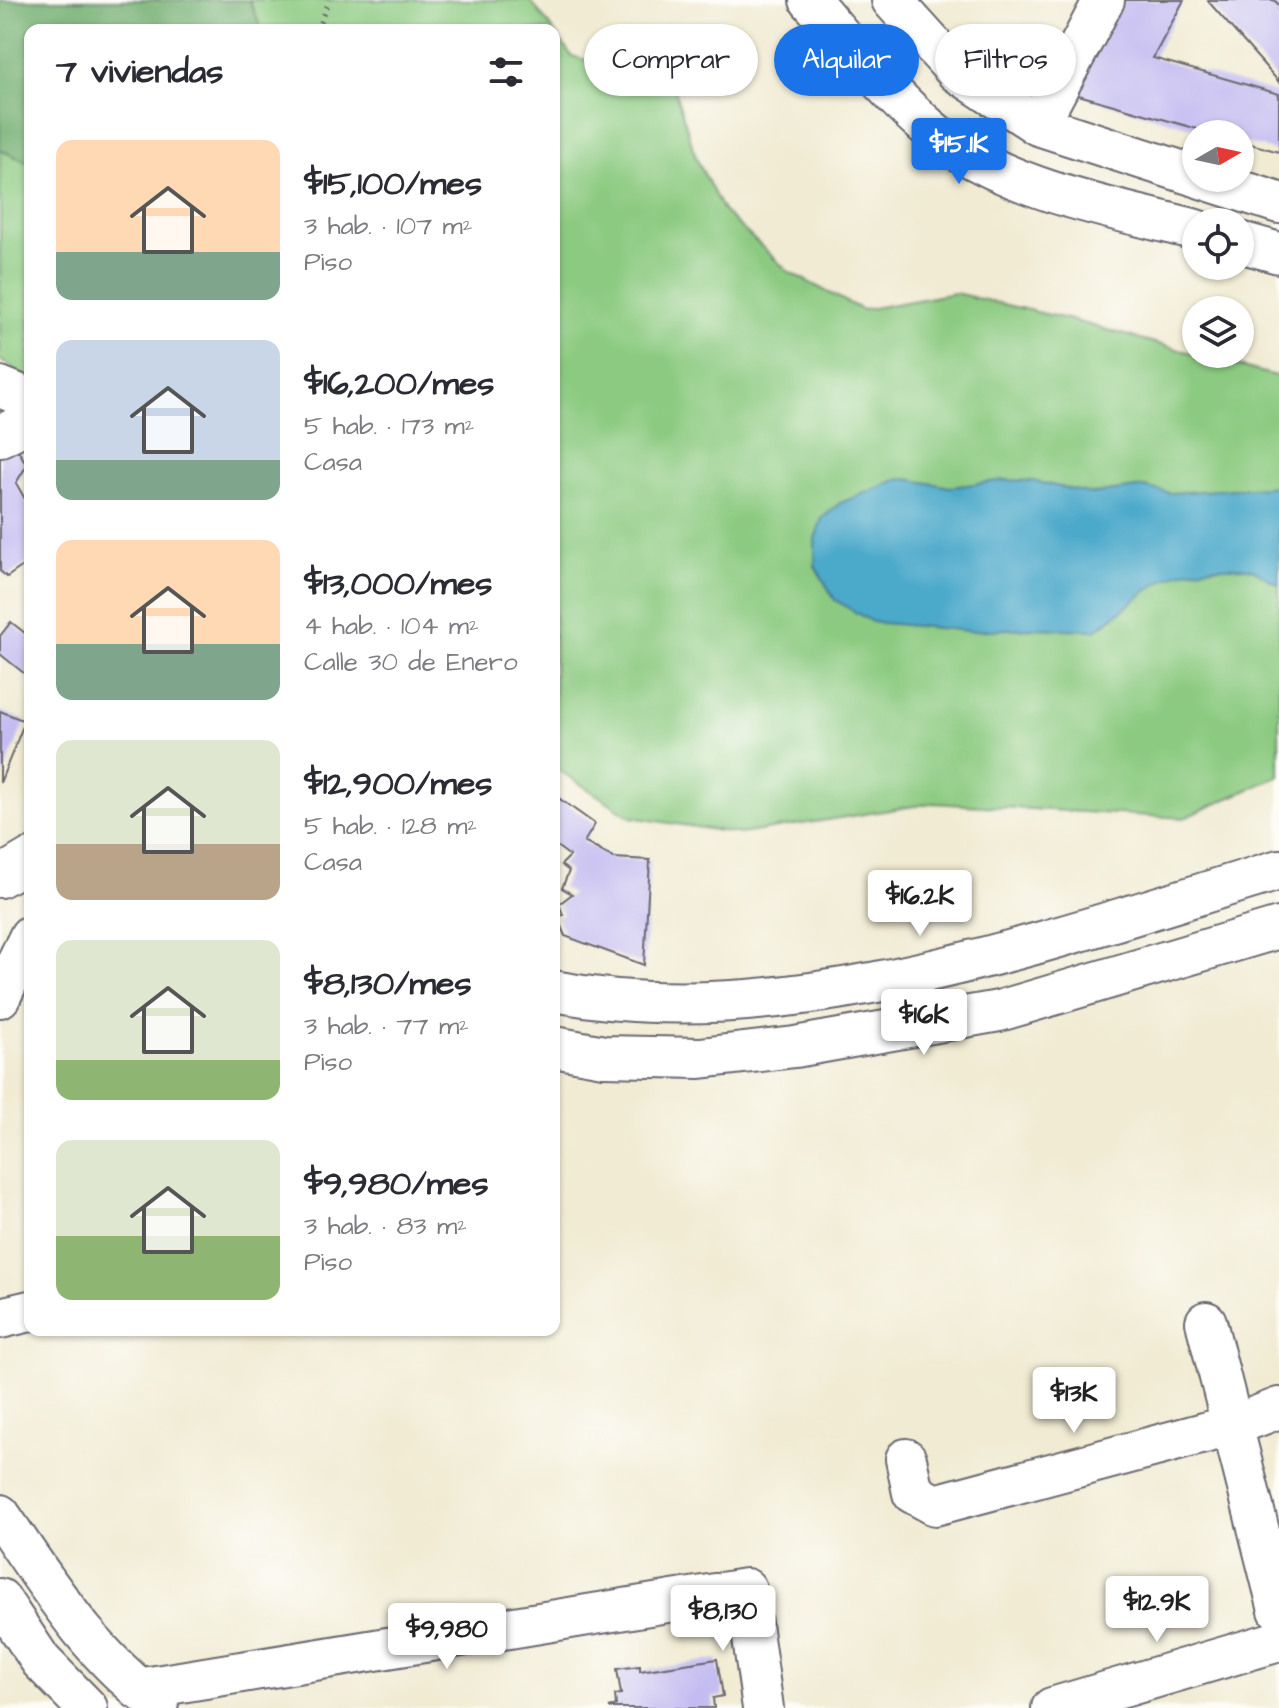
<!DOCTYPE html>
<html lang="es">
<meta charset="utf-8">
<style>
body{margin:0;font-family:"Architects Daughter",sans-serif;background:#f7f7f7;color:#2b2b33;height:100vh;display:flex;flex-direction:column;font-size:30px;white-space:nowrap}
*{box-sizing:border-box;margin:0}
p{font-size:26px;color:#7c7c81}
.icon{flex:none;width:44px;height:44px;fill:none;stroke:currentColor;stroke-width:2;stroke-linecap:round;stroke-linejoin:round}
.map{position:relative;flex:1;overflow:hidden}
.sheet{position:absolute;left:24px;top:24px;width:536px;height:1312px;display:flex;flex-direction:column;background:#fff;border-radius:16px;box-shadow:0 2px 6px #0004}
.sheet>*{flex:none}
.guide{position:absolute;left:584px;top:24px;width:574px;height:72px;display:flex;gap:16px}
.needle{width:52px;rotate:81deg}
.tools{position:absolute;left:1182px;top:120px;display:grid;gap:16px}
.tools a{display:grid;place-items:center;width:72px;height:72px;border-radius:50%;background:#fff;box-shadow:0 2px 6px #0004;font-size:40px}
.price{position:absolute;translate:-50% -68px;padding:0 18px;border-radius:8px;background:#fff;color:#222;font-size:26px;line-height:52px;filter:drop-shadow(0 2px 4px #0008)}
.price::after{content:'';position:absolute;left:50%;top:48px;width:24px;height:18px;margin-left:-12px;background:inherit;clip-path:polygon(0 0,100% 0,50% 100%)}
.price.on{background:#1a73e8;color:#fff}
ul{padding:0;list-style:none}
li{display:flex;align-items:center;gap:24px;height:200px;padding:0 32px}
li span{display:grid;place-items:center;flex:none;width:224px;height:160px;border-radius:16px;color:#555}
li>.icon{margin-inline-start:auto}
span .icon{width:96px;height:96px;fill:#fffc;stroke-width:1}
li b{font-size:34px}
h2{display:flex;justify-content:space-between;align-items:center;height:96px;padding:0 32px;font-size:34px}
.pill{padding:0 28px;border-radius:36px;background:#fff;box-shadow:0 2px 6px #0004;font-size:28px;line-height:72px}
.pill.on{background:#1a73e8;color:#fff}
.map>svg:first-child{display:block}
.green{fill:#8cca81;stroke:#57765e;stroke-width:2}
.forest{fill:#71ae6f;stroke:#4a6855;stroke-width:2}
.water{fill:#4ca9ca;stroke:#376682;stroke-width:2}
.building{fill:#c3bbf1}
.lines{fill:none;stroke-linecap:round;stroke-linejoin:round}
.minor-casing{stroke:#6a6870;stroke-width:44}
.path{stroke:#6a6870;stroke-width:5;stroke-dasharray:2 6;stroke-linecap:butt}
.minor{stroke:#fff;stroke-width:40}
</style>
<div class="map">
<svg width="1279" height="1708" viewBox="0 0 1279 1708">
<rect width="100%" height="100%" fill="#fdfcf7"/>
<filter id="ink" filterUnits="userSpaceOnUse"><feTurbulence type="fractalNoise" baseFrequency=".0125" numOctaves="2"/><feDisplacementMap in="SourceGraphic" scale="16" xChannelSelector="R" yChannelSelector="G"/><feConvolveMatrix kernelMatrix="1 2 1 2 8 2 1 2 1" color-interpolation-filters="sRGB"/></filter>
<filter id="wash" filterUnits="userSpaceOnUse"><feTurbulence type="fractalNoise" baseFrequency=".006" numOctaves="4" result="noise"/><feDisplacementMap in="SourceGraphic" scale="32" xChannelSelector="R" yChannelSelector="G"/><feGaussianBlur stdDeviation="1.8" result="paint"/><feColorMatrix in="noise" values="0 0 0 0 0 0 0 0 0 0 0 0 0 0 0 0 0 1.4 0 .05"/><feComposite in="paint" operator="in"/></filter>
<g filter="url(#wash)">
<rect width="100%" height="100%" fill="#f1ebd3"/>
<path class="green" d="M249,0H530L553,30H262Z
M554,32L572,56L673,85L697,160L723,211L789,272L862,310L955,293L1071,320L1279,377V776L1184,818L933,803L740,834L631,817L554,767Z
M0,150L30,163V379L0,360Z"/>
<path class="forest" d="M0,0H249L262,30H30V163L0,150Z"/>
<path class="water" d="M901,478L951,487L1005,480L1033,481L1092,494L1144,487L1170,493L1279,486V584C1268,581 1262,573 1252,569C1244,566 1230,567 1221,567C1162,565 1140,601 1095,630L1031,628L970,631L872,622L835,600L815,566V539L822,518L840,503Z"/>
<g id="blocks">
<path class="building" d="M1112,0H1184L1153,58L1279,94V152L1240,141V134H1215L1075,94Z
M1207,0H1274L1279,5V82Z
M12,440L27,465L16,483L30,508V561L7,577L0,571V446Z
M11,622L30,637V678L0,654V636Z
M0,711L25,721L0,783Z
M557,797L595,824L584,842L614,858L650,860L644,965L565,936L557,917L563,915L559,904L572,894L562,888L569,871L561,865L570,856L554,844V801Z
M717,1659L723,1696L713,1698L714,1708H609L616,1705L615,1695L621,1694L617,1669L640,1666V1671Z"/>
</g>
</g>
<g filter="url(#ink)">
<use href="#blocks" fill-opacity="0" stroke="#6a6870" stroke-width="2"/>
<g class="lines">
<g class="minor-casing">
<path id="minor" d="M810,0C850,46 909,120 960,151C1030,194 1117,209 1196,230
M892,0L957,72L1038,125L1196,176
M1038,125L1104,0
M1201,178L1279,203
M1240,242L1279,253
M0,387L30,399
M0,436L30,421
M0,877L30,859
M554,991C788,1037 1056,937 1279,870
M0,997L30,936
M554,1047L604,1056L700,1058L795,1047L999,1011L1279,928
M0,1318L30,1311
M1206,1322L1279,1610
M906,1459L913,1493L935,1505L1234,1425L1279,1408
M0,1515C47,1583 90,1655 158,1703
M0,1599L41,1661L87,1708
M138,1689L746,1589L763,1708
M1052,1708L1279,1641"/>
</g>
<path class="path" d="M317,30L329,0"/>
<use href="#minor" class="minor"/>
</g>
</g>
</svg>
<div class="tools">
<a><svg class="needle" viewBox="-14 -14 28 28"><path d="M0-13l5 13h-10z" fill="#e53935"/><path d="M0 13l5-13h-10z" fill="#7c7c81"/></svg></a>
<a><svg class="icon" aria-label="locate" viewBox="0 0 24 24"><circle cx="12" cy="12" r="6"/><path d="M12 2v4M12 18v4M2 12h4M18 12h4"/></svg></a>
<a><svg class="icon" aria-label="layers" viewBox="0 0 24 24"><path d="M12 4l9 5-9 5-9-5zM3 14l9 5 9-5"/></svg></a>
</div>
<b class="price on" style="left:959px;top:186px">$15.1K</b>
<b class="price" style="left:920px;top:938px">$16.2K</b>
<b class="price" style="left:924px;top:1057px">$16K</b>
<b class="price" style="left:1074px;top:1435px">$13K</b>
<b class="price" style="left:1157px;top:1644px">$12.9K</b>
<b class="price" style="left:723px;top:1653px">$8,130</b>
<b class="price" style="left:447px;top:1671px">$9,980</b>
<div class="guide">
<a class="pill">Comprar</a>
<a class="pill on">Alquilar</a>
<a class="pill">Filtros</a>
</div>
<section class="sheet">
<h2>7 viviendas<svg class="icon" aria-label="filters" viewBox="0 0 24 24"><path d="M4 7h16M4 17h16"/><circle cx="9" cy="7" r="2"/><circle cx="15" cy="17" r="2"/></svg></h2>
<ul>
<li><span style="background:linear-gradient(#ffd9b3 70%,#7fa58c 0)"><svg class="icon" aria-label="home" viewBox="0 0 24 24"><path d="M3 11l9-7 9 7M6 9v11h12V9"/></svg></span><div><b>$15,100/mes</b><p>3 hab. · 107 m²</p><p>Piso</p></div></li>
<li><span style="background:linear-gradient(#c9d6e8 75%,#7fa58c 0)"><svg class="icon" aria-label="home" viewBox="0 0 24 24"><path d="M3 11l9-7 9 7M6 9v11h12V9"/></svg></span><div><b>$16,200/mes</b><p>5 hab. · 173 m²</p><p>Casa</p></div></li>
<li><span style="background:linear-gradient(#ffd9b3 65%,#7fa58c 0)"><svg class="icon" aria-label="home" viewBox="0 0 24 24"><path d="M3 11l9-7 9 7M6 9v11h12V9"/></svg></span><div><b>$13,000/mes</b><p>4 hab. · 104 m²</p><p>Calle 30 de Enero</p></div></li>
<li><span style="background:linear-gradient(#dfe7d0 65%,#b9a48a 0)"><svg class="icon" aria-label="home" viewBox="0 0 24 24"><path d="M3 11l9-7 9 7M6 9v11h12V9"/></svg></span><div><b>$12,900/mes</b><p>5 hab. · 128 m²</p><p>Casa</p></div></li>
<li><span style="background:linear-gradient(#dfe7d0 75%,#8fb573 0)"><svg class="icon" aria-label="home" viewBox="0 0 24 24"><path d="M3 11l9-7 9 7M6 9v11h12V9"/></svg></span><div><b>$8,130/mes</b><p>3 hab. · 77 m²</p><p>Piso</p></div></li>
<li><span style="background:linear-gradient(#dfe7d0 60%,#8fb573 0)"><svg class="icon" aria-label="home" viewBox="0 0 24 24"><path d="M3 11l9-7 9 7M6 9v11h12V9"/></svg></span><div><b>$9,980/mes</b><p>3 hab. · 83 m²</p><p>Piso</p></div></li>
</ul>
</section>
</div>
